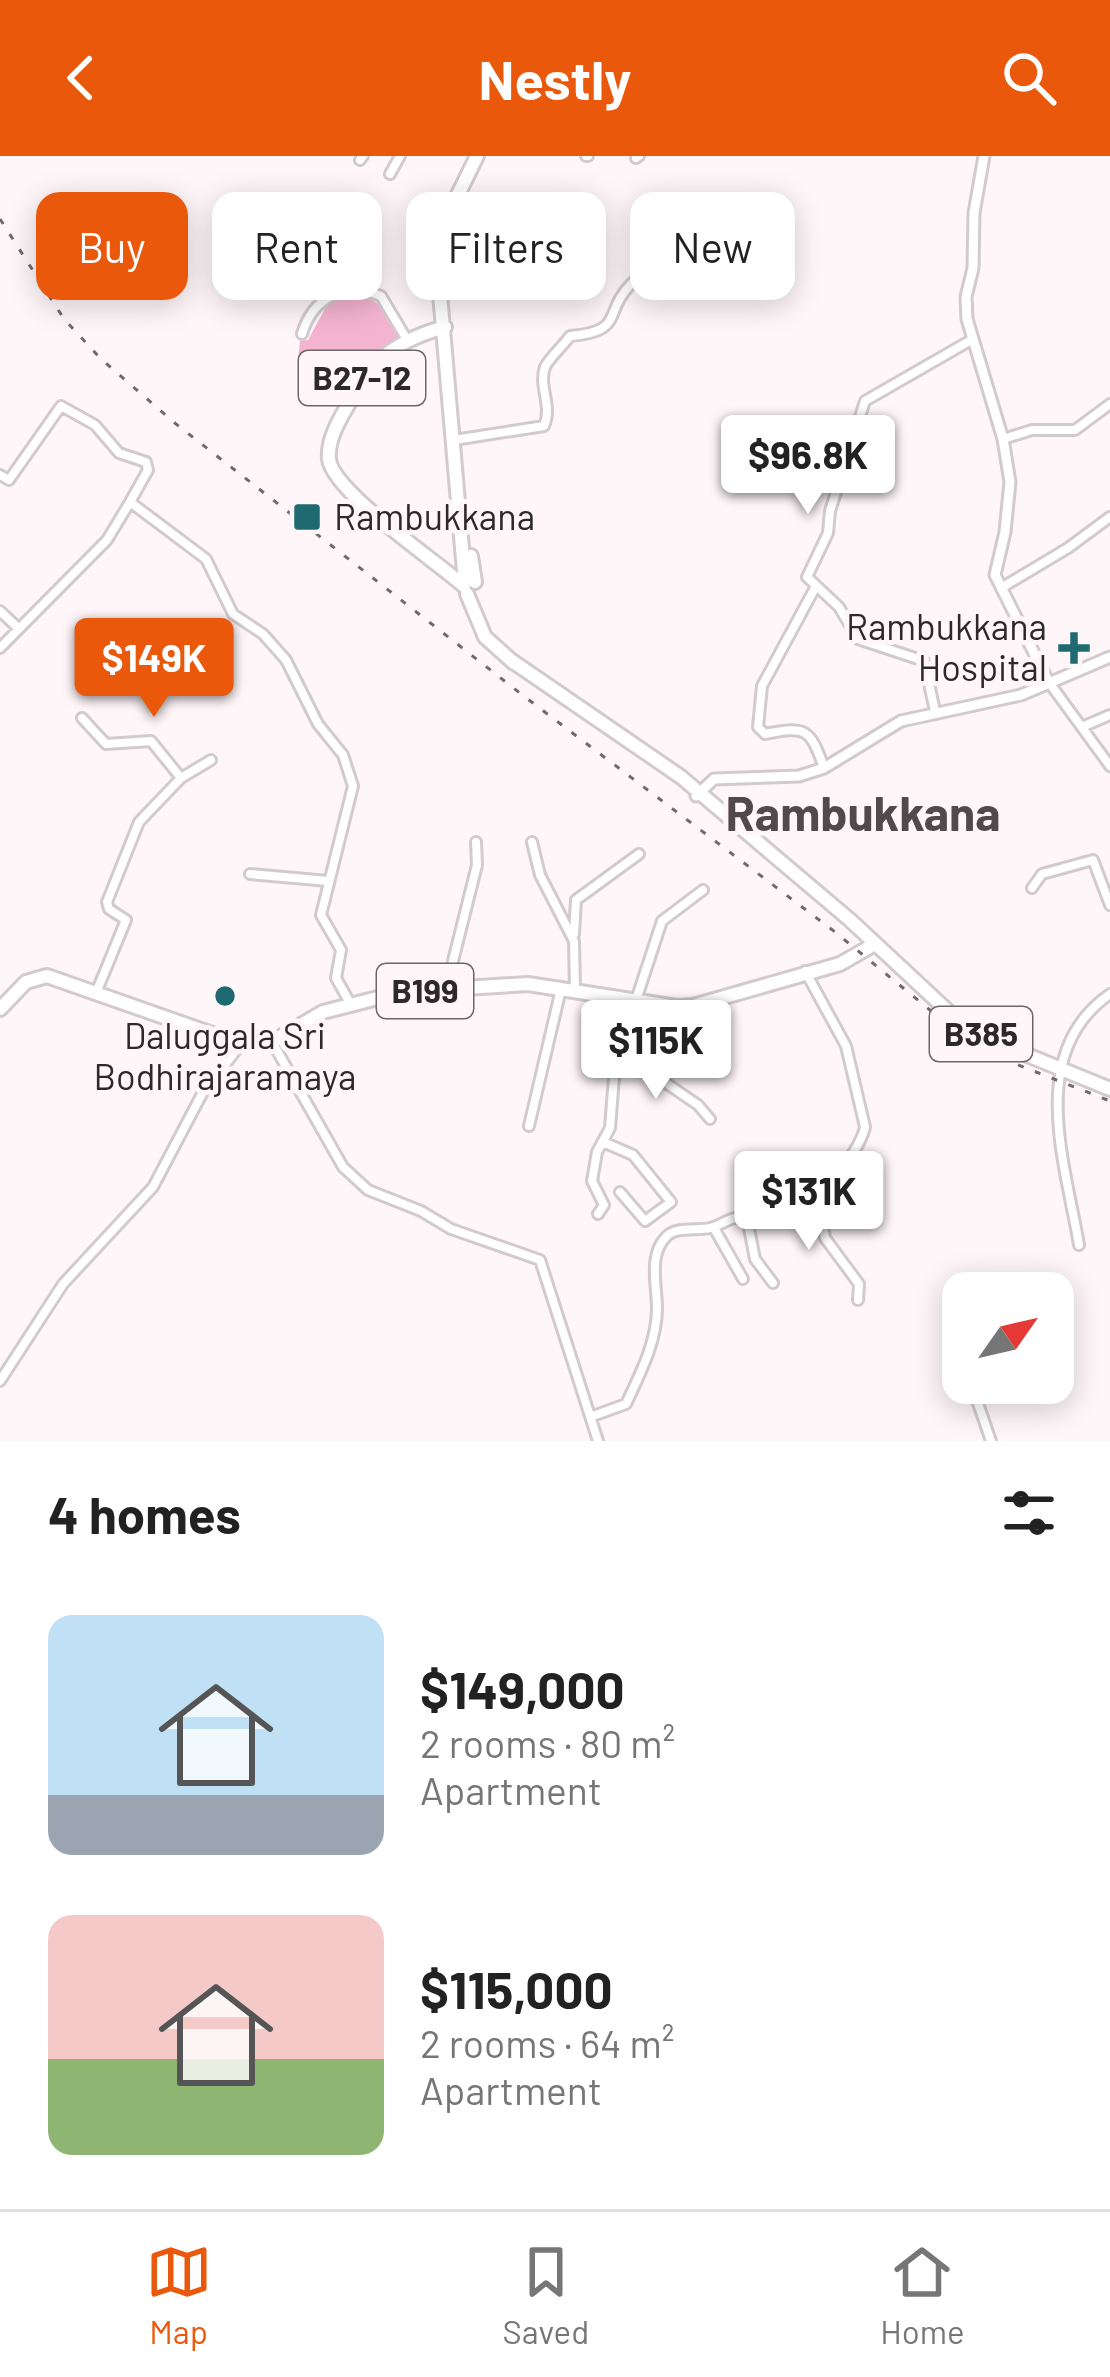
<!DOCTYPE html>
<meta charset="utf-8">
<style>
body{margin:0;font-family:Barlow,sans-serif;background:#f2f2f2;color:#222;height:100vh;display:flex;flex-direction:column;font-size:45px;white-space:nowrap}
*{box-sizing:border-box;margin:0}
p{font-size:39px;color:#767676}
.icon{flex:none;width:66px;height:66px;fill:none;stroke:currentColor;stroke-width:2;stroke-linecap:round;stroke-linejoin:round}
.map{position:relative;height:1285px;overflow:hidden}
.panel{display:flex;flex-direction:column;background:#fff;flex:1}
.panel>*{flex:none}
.guide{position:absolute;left:36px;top:36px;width:1038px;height:108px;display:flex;gap:24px}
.needle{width:78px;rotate:56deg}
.tools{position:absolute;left:942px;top:1116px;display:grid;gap:24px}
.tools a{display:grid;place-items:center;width:132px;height:132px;border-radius:24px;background:#fff;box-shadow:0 6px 30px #0003;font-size:60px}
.price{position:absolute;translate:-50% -102px;padding:0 27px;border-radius:12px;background:#fff;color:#222;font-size:39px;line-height:78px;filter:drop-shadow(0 3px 6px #0008)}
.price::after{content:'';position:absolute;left:50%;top:72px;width:36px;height:27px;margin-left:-18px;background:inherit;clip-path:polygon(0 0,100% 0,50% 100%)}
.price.on{background:#ea580c;color:#fff}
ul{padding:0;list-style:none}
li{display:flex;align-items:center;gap:36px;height:300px;padding:0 48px}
li span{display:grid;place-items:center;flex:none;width:336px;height:240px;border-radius:24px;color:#555}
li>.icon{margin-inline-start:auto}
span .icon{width:144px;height:144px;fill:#fffc;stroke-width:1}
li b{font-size:51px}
h2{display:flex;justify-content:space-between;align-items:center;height:144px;padding:0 48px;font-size:51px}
.tag{padding:0 42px;border-radius:24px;background:#fff;box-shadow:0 6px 30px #0003;font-size:42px;line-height:108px}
.tag.on{background:#ea580c;color:#fff}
header{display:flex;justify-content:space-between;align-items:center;height:156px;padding:0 48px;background:#ea580c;color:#fff;font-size:54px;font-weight:700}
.tabs{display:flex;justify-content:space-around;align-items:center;height:168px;border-top:3px solid #e0e0e0;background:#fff;font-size:33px;color:#767676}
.tabs a{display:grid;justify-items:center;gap:6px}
.tabs .on{color:#ea580c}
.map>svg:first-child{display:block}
.green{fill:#f4b4cf}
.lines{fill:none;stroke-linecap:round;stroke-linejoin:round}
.minor-casing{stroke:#d3cacd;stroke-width:14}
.tertiary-casing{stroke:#d3cacd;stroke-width:15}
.primary-casing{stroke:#d3cacd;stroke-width:18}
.minor{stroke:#fff;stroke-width:8}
.tertiary{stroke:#fff;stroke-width:9}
.primary{stroke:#fff;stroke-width:12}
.rail{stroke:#706a6c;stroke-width:3;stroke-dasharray:6 12;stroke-linecap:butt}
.poi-dot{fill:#1e6a70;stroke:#fff6f9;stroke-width:4.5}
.labels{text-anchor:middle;stroke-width:10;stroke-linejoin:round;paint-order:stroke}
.shield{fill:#fff6f9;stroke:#6c6669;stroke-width:3}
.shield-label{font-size:33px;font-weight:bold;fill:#2d292b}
.poi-label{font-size:36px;fill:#2d292b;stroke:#fff6f9;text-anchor:start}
.district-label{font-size:48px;font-weight:bold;fill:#51494c;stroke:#fff6f9}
</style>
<header><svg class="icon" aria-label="back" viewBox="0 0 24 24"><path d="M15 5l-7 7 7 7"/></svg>Nestly<svg class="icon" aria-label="search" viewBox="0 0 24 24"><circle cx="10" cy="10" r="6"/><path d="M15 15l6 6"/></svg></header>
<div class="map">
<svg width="1110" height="1285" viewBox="0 0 1110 1285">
<rect width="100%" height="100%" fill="#fff6f9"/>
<path class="green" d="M332,140C377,140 379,142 400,181L356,211L339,212L330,222L298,204L300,185L308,184Z"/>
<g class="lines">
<g class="minor-casing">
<path id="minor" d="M586,0H588
M636,2L639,0
M360,4L363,0
M390,18L400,0
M302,178C313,141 344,126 381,140L406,182
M1003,283L1032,274H1075L1110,248
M454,284L544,270C553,250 538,230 545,211C550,201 563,190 570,180C626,175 602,157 632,127C646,113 666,105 685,99
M0,319L9,324L61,250L95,269L119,297L146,306L148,314L130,346
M816,430L762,530L758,571L765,578C806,570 810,572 824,612
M1001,432L1068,392L1110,361
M0,455L19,473
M0,492L107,384L130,346L206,403L233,458L263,478L286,504L318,568L343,599L353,630L321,759L341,794L336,822L350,847
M1048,525L1110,610
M935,555L924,505L858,483L839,451L807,421L828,377L830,355L865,245L973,183
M82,562L106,588L151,585L181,622
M1082,571L1110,559
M532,686L540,719L574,785L575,834
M250,718L328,725
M1032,732L1042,718L1093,704L1110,749
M574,778L576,744L639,698
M446,833L477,709L476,686
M96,837L126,764L109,753L107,746L139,666L181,622L211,604
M636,844L662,765L703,734
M272,886L343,1011L368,1034L421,1055L451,1073L540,1104L598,1285
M628,901L698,949L710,963
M529,970L561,833
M603,986L633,999L671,1046L645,1065L620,1036
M817,1040L825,1082L859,1128L858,1144
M598,1058L604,1049L592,1025L597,996L610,972L614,921L634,890L618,843
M747,1062L755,1103L773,1127
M714,1072L743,1123
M1079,1089C1065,1006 1026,896 1110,838
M0,1225L63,1128L153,1031L202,938L241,888
M971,1227L991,1285
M593,1260L626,1248C640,1218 657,1186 657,1152C657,1130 648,1099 666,1081C676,1070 696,1075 710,1072C719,1070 726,1064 735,1062C752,1060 774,1066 790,1061C815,1052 860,996 865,971L846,890L805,815"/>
</g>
<g class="tertiary-casing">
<path id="tertiary" d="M984,0L974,57L973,112L966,141L967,163L1003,283L1010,326L1005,376L995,419L1048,525
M696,640L714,623L799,620L824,612L901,565L1021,539L1110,501"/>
</g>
<g class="primary-casing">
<path id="primary" d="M445,171C401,183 374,201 352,242C342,259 327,282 329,303C332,335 436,405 464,430
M471,400L475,426
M465,427L438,115L447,61L477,0
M467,438L485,481L514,507
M512,505L681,621L850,764L952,859L998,887L1110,933
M0,853L26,826L47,820L241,888L272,886L323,856L401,836L528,828L677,851L693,850L840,808L873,789"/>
</g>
<use href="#minor" class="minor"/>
<use href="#tertiary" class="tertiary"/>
<use href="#primary" class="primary"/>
<path class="rail" d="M0,63L64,163L101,203L176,268L525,541L835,776L964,882L1003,903L1110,945"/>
</g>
<g class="poi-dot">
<rect x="292" y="346" width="30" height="30" rx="6"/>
<path d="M1068 474h12v12h12v12h-12v12h-12v-12h-12v-12h12z"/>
<circle cx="225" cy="840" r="12"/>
</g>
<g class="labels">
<g class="shield">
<rect x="299" y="195" width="126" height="54" rx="9"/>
<rect x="377" y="808" width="96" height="54" rx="9"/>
<rect x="930" y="851" width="102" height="54" rx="9"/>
</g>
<g class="shield-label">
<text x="362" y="234">B27-12</text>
<text x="425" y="847">B199</text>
<text x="981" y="890">B385</text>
</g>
<g class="poi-label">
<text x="334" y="374">Rambukkana</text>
<text x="1047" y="484" text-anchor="end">Rambukkana<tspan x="1047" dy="41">Hospital</tspan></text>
<text x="225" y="893" text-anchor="middle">Daluggala Sri<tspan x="225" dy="41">Bodhirajaramaya</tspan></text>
</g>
<g class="district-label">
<text x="863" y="675">Rambukkana</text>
</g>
</g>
</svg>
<div class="tools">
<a><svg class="needle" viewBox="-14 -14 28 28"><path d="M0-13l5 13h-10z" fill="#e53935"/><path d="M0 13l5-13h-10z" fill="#767676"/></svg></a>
</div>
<b class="price" style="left:808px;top:361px">$96.8K</b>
<b class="price on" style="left:154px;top:564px">$149K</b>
<b class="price" style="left:656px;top:946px">$115K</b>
<b class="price" style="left:809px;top:1097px">$131K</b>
<div class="guide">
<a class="tag on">Buy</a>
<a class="tag">Rent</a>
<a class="tag">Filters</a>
<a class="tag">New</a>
</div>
</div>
<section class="panel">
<h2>4 homes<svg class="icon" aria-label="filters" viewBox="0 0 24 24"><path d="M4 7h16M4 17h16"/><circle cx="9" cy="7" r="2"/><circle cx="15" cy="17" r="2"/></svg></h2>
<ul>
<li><span style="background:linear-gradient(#bfe0f5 75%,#9aa5b1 0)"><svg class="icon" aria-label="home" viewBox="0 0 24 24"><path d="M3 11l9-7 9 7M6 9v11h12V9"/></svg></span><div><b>$149,000</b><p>2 rooms · 80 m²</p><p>Apartment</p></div></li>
<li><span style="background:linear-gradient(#f6c9c9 60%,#8fb573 0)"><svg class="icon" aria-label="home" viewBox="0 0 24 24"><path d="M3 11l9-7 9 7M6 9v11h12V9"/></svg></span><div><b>$115,000</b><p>2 rooms · 64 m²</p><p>Apartment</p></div></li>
</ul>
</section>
<nav class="tabs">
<a class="on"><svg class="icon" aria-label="map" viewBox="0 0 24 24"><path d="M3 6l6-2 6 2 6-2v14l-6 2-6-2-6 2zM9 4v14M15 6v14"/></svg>Map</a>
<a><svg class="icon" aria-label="saved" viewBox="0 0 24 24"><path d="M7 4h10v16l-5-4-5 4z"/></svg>Saved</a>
<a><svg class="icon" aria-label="home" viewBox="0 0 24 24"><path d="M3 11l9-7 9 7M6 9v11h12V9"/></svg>Home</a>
</nav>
